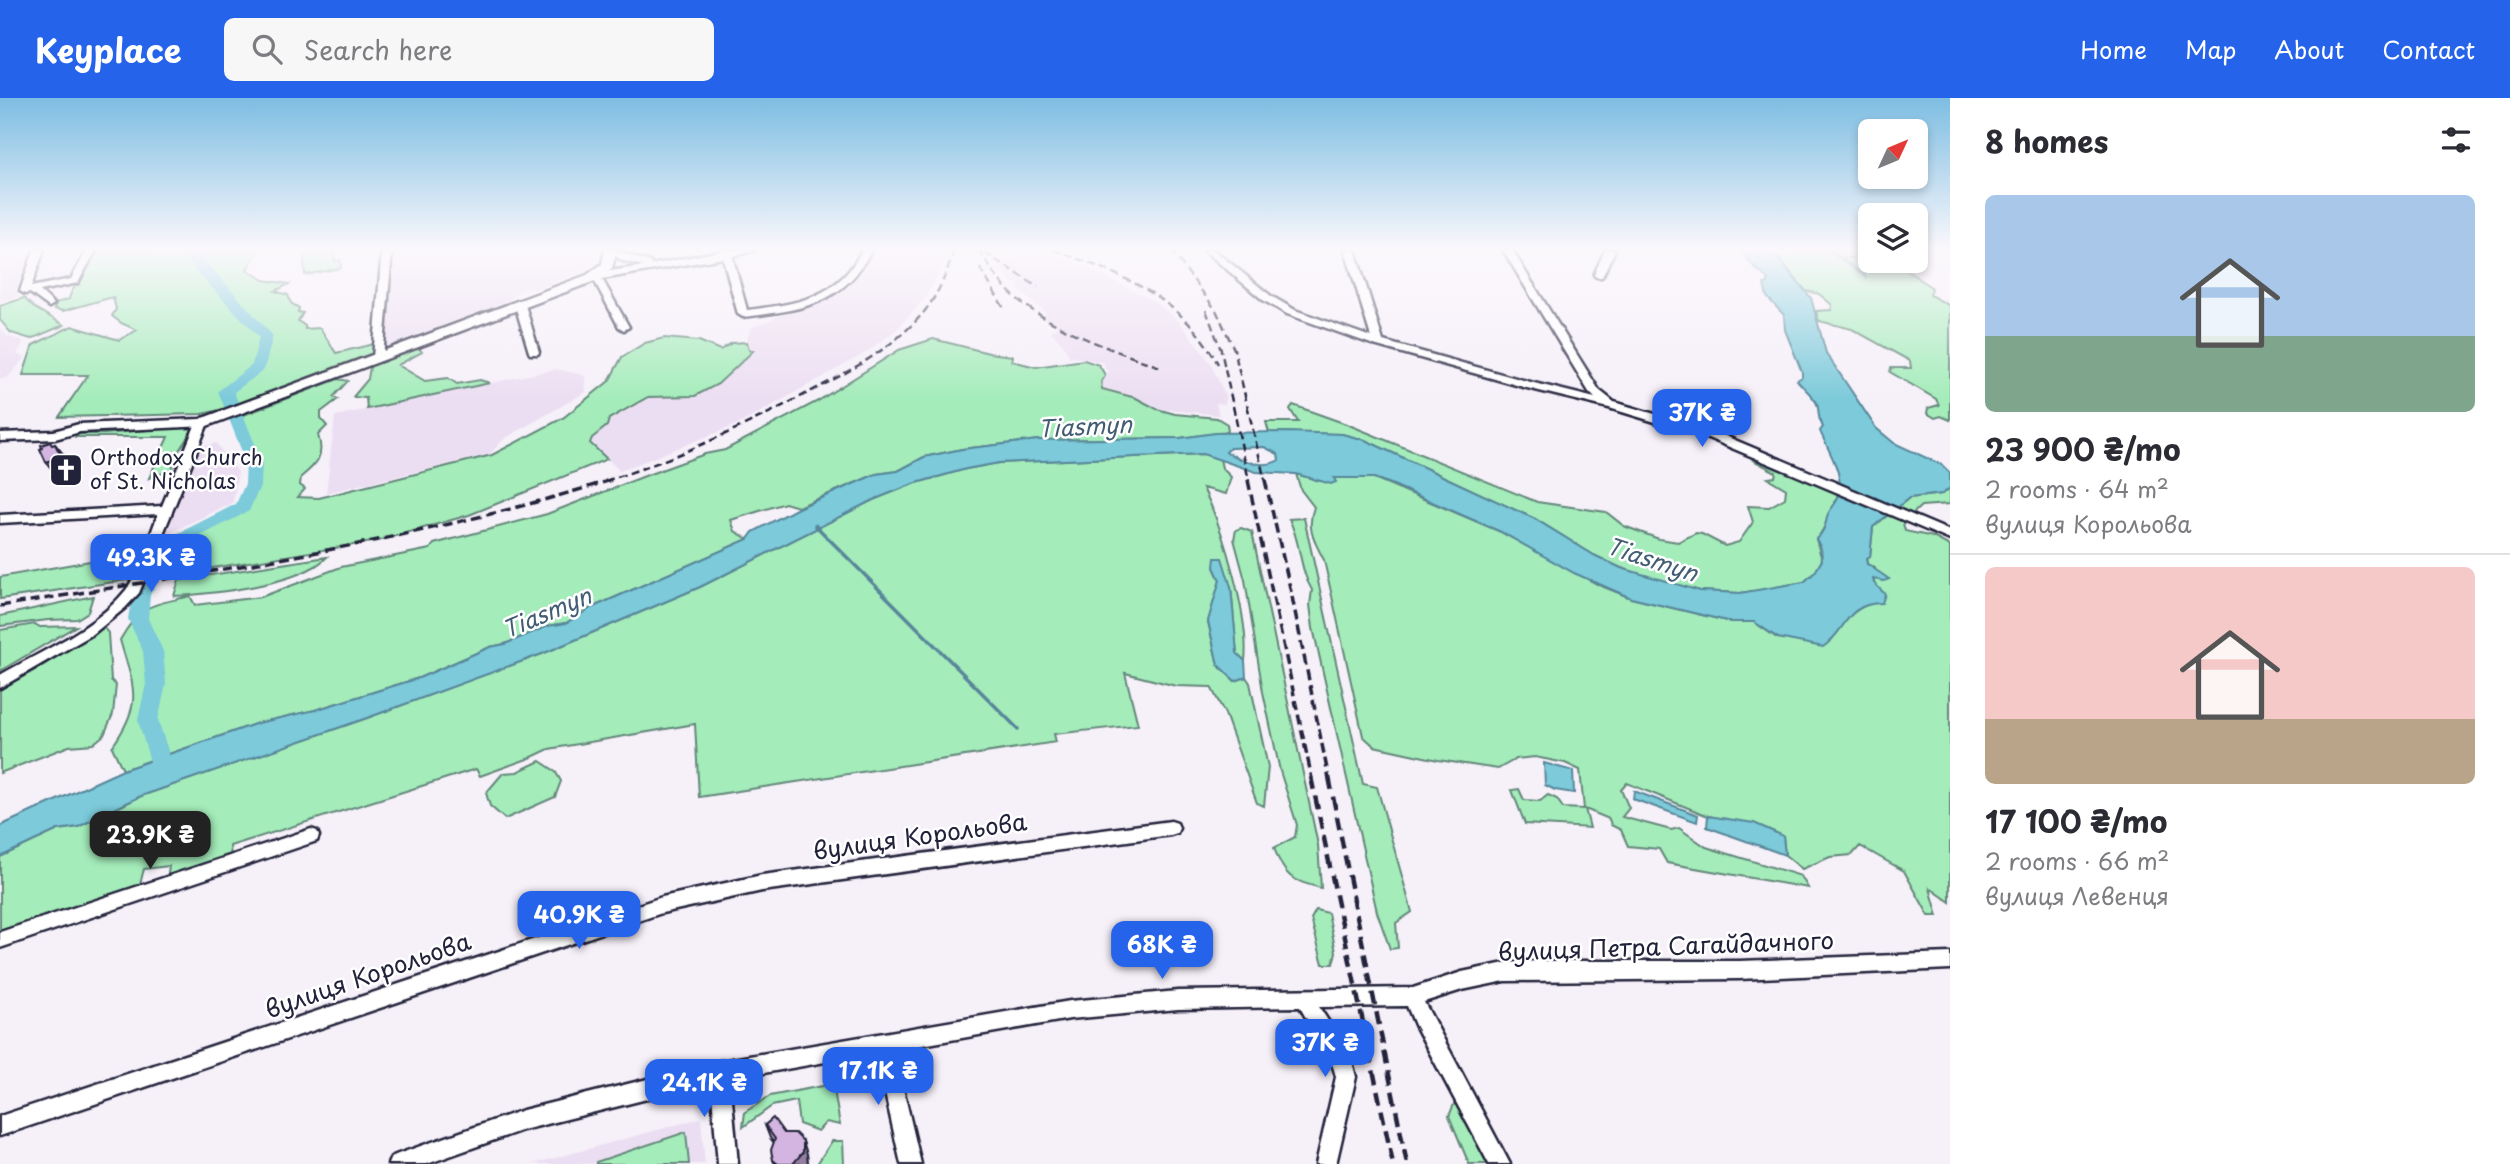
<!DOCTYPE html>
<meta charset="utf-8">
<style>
body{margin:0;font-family:"Playpen Sans",sans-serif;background:#f7f7f7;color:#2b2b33;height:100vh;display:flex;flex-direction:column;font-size:26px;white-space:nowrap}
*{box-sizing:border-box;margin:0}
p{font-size:23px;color:#7c7c81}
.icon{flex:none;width:38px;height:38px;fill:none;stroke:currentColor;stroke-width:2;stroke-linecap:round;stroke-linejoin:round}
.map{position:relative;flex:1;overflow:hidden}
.side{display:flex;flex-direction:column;background:#fff;width:560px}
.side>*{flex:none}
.needle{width:46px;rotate:46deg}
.fabs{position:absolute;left:1858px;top:21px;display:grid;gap:14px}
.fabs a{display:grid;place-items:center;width:70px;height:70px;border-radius:10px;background:#fff;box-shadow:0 4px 10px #0003;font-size:35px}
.price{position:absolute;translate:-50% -60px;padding:0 16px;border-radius:14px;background:#2563eb;color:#fff;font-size:23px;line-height:46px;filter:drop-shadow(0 2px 4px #0008)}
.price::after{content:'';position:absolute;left:50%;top:42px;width:21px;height:16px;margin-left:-10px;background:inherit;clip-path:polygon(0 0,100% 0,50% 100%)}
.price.selected{background:#222;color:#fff}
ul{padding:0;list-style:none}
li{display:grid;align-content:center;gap:14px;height:371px;padding:0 35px}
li+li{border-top:2px solid #e1e1e2}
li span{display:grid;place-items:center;height:217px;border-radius:10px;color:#555}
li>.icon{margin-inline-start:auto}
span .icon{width:126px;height:126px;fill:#fffc;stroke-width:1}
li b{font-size:30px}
h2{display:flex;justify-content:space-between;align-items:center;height:84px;padding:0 35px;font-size:30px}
header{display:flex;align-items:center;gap:42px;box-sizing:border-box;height:98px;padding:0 35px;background:#2563eb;color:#fff}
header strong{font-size:33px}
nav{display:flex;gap:38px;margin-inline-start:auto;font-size:24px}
.search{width:490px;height:63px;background:#f7f7f7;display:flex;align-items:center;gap:18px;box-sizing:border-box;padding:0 24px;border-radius:10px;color:#7c7c81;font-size:26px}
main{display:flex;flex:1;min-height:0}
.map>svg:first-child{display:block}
.built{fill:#ecdef2}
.green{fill:#a4ecba;stroke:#63877a;stroke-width:2}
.water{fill:#7ccada;stroke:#58879a;stroke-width:2;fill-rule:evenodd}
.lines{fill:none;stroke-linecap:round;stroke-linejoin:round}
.stream-far1{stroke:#58879a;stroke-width:2.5}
.stream{stroke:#58879a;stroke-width:3.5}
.river{fill:#7ccada;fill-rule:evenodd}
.minor-casing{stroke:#22223b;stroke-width:5}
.major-casing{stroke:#22223b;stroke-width:5}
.minor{fill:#fff;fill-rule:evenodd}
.major{fill:#fff;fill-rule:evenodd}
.rail-far2{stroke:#22223b;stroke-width:2.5;stroke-dasharray:8 4.5;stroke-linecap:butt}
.rail-far1{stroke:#22223b;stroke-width:3.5;stroke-dasharray:10 5;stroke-linecap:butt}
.rail{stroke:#22223b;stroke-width:4.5;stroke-dasharray:13 7;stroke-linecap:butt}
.wall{fill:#b69cc2;stroke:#22223b;stroke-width:2}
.shaded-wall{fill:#947f9e;stroke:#22223b;stroke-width:2}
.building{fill:#d4b5e1;stroke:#22223b;stroke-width:2}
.labels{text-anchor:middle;stroke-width:5;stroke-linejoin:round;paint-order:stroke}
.poi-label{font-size:21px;fill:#22223b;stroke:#fff;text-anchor:start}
.water-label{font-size:23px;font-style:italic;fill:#425d73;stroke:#fff}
.near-street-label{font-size:24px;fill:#22223b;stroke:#fff}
</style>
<header>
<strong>Keyplace</strong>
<div class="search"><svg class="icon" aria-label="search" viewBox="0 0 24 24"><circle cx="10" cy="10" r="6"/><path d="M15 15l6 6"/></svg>Search here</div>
<nav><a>Home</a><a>Map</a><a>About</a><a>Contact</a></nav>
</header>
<main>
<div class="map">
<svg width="1950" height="1066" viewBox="0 0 1950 1066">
<rect width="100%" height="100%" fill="#f6f0f9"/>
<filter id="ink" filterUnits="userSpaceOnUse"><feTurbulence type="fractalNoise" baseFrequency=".0143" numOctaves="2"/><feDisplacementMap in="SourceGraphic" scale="14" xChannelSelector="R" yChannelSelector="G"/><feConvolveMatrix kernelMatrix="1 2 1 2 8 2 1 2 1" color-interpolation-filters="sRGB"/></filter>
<g filter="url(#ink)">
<path class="built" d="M0,152H25L28,156L16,192L19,198L0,204Z
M391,152H593V166L582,174L536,191L520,192L508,203L380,251Z
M868,152H944L940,173L925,200L897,231L867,254L741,325L620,373L590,345L592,340L607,328L608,321L648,299L695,298L749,252L747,241L751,230L829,197L835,199L866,172L862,167Z
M1004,152H1041L1102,177L1154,203L1179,223L1210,264L1226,299L1225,306L1216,305L1219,317L1160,311L1134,299L1100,291L1108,273L1104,270L1105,265L1069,258L1063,246L1050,233L1059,229L1045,222V214L1016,190L1021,188L1017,185H1012L997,166L1013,161Z
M0,230L7,238L24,243L17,257L26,259L7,280H0Z
M557,271L585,278L586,294L504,341L489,357L326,395L335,318Z
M216,345L238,374L233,405L158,440L196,350Z
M701,1020L705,1066H533Z"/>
<path class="green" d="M107,152H258L247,172L264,182L289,186L275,193L288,197L291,205L299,210L298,214L303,215L298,223L305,228V231L320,230L336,255L374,246L373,257L224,311L202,316L59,319L88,277H23L33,247L72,228L119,242L137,232L121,225L112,218L116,211L113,199L63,213L54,211L56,205L69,201C71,188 88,175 93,159Z
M333,152L335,163L340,162L341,170L305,177L304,158Z
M1771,152H1871V163H1893L1932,190L1930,197L1950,208V322L1941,318L1935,320L1927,315L1928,310L1939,307L1936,301L1890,274L1891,270H1911L1910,263L1852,231L1819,223L1816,213L1831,212L1832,207L1819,196L1806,193Z
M24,200L33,209L64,227L31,241L11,235L0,222V208Z
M664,240L699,243L720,252L732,245L747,244L749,252L753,253L718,286L695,298L648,299L609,321L607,328L592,340L590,345L607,361L469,417L378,443L157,479L152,476L158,468L169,466L167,464C174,431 227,432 246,407C257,394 254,375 258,359L251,357L238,323L241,318L338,281L348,283L333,299L338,301L321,314V321L327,328L318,337C325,358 317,366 301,379L300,387L305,391L298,399L319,400L492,357L563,320L609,283L622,259L645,245Z
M933,241L989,255L1013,258L1012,263L1036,269L1084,262L1099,267L1105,277L1101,284L1102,291L1136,300L1157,311L1175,316L1217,320L1227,326L1228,334L1180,340L1038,342L962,351L924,359L898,373L876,376L798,409L785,405L731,422L735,433L748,441L591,510L566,525L548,528L505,546L490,549L419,580L315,612L258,625L123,672L112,649C144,603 134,591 120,542C141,505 151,508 190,498L195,507L261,499L341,469L430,451L434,446L547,416L650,376L705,356L725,352L818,303L899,252Z
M416,246L422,254L398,267L425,283L448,280L457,286L480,282L490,285L367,311L366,300L353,299L368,281L371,263Z
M1293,307L1349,327L1537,404L1606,414L1624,428L1659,441L1678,444L1696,435L1702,436L1725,448L1739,444L1753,424L1748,408L1769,409L1785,400L1786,391L1768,380L1775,379L1776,374L1753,362L1762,358L1839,390C1838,400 1824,434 1816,441L1822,462L1816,474L1804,484L1761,492L1740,495L1700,493L1668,485L1621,470L1593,457L1535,421L1365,342L1342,336L1269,335L1266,324H1298L1290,311Z
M189,328L193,330C186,345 174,354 172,372L149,380L168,339H76L79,336H105Z
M1203,356L1220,361L1222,370L1231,379L1226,396L1203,390C1222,428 1250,521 1245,563L1237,556L1231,489L1214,469L1220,482L1208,524L1218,567L1235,583L1246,579L1250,585L1268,669L1264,708L1257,705L1225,616L1211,589L1176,588L1125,575L1138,627L1054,636L1056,644L699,699L695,626L549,651L530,660L480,678L476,671L230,748L231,761L167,783L169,768L144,771L139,790L0,835V759L58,732L78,729L141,698L367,620L542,556L700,489L873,402L913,386L966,371L999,365Z
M1296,376L1320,383L1340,379L1374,380L1501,434L1599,487L1631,500L1731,524H1754L1777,540L1830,544C1841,525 1851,512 1872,505L1875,470L1867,466L1866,460L1870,459L1873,429L1909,400L1942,396L1950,390V406L1921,408L1903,425L1905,433L1933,439L1950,448V804L1930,790L1938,818H1929L1904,773L1860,748L1852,757L1830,759L1802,771L1785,757L1783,738L1760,728L1708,718L1627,685L1621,692L1629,710L1622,719L1671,732L1679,730L1706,749L1801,778L1808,790L1667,765L1659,751L1628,748L1621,732L1611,727L1609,721L1585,711L1590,730L1525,726L1512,692L1519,691L1524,702L1540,703L1548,697L1557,701L1563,710L1584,711L1580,672L1565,665L1535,659L1516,661L1498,671L1438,662L1374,648L1363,638L1324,462C1314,443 1306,430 1314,409L1301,392Z
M1304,420L1363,686L1377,689L1412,814L1396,825L1398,850L1390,851L1377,814L1313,530L1310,507L1312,492C1299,471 1301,444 1289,421Z
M1241,430L1252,434L1318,747L1321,790C1291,782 1285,780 1274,750L1295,739L1297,727L1280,673L1263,594L1245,482L1234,441L1236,432Z
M135,455L137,470L127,482L0,501V479Z
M327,459C300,487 212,496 174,498L179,482Z
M93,498L88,514L77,521L48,522L0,528V518Z
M35,526L40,529L76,528L0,573V532Z
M104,530L108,535L111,582L116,587L113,616L104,637L93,646L69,648L0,675V591L39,570L94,534Z
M540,663L555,673L561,683L555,699L505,721L490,708L486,695L503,675L517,674Z
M1316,812L1328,815L1336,854L1333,866H1323L1311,821Z
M833,986L840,1027L826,1024L818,1033L799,1026L796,1003L772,1008L743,1029L745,1014L770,998Z
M1457,999L1492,1066H1469L1449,1018Z
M686,1034L689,1066H596V1064Z
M832,1043H843L844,1066H817Z"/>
<path class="water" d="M1740,152H1771L1811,200L1826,255L1876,330L1894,345L1942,367L1950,375V390L1942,396L1909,400L1873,429L1870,459L1866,461L1867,466L1889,481L1884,483L1873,481L1874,485L1885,496L1882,505C1845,505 1847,533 1823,549L1778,540L1754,524H1731L1631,500L1574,475L1501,434L1391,386L1374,380H1334L1336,384L1331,386L1296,376L1256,374L1203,356L999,365L966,371L913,386L873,402L700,489L542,556L367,620L141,698L78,729L58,732L0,759V728L123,672L258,625L315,612L419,580L490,549L505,546L548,528L566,525L591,510L748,441L753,434L798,410L876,376L898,373L924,359L962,351L1038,342L1180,340L1215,335L1289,334L1342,336L1365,342L1535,421L1594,457L1621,470L1700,493L1740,495L1804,484L1815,474L1822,462L1821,450L1816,441C1825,433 1825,427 1828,416C1830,411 1835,407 1837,402C1847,379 1828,353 1820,333L1823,329C1817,320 1820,315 1817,306C1813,297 1803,290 1797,282L1802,279V274L1785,232L1784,217L1767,199L1764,186L1768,185V181L1756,171ZM1264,349L1278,356L1279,362C1263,372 1241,362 1226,354L1230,350Z
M1215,460H1222L1231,489L1237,555L1245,563L1246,579L1235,583L1218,567L1208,523L1220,482L1214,469Z
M1544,665L1573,673L1574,695L1555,692L1545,687Z
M1634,693L1698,717L1697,724L1633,701Z
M1708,718L1754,725L1783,738L1785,757L1707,729Z"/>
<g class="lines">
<path class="stream-far1" d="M1827,152L1842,161L1859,159L1851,152
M1843,162L1866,179"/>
<path class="stream" d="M815,427L1018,631"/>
<path class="river" d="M182,152H195L273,238L264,272L234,294L262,364L261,386L249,413L177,450L150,497L148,521L163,553L166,586L158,622L175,674L172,680L164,683L156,680L153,674L138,622L146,586L143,553L128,521L132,497L165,442L236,406L245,386L246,364L218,293L252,267L259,239L196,173Z"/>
<g class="minor-casing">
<path id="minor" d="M34,152H44L31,189L71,181L87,152H96L78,185L40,193L54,206L49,209L30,195L25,196L20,193Z
M382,152H392L383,260L378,263L373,260Z
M607,152C622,152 635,160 650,164L651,167L725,152H757L733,158V161L747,212C796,206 838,201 862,152H871C844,208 799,212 743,219L738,216L723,160L602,181L629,229L624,232L619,229L594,182L586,180L596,175L644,168L623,163Z
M1204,152H1214L1271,198L1295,212L1371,239L1345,152H1355L1383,243L1534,285L1595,300L1589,294L1503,152H1512L1599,292L1614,304L1716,334L1950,433V442L1708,340L1609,310L1527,290L1374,247L1287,216L1263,202Z
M1605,152H1615L1602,179H1596L1594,177Z
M520,204L525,207L539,254L538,256H530L529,254L515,207Z
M202,322L208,325L139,495L125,510L93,536L0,590V577C42,553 95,531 126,492C137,478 151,435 158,416L0,425V417L162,408L196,325Z
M1171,723L1177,725L1179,730L1177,735L1171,737L762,793L662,815L0,1038V1018L662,799L762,777Z
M311,731L317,733L319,738L317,743L0,850V834Z
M1950,855V871L1739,881L1505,883L1462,892L1424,904L1510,1066H1489L1415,927L1407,908L1319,909L1350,956L1356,979L1336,1066H1316L1336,979C1332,957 1311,931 1300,909L1178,911L1070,921L894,952L921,1066H901L876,955L730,981L738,1066H718L711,985L523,1032L427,1066H388L391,1059L398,1056L523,1012L720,963L1070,903L1178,893L1413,890L1462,874L1505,865L1539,863H1739Z"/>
</g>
<g class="major-casing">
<path id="major" d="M605,152H617L612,170L595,183L207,328L80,334L55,341L0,343V335L54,333L79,326L200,321L587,177L602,166Z"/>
</g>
<use href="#minor" class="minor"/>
<use href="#major" class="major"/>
<path class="rail-far2" d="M979,152C990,169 1000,186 1015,199C1055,233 1111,251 1160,269
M1054,152C1123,177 1181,198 1218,266
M1171,152L1216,212L1234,251L1265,383
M985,155L1038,189
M980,170L1005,212
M1206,212L1221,252L1249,383
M605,383C672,362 735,333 796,301C841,278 891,253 924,214C939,195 947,175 954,152"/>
<path class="rail-far1" d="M1248,382L1312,681
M1265,382L1291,494L1329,681
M0,508C206,474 411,445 611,382"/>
<path class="rail" d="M1311,679L1393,1066
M1329,679L1407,1066"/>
</g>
<path class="wall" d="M765,1027L784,1035L807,1056L808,1066H775L773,1062L774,1045L770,1040Z"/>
<path class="shaded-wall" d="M55,346L69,363L75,376L60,382L46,364L61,358Z
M803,1043L807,1056L808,1066H793Z"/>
<path class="building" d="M50,344L52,347L55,346L61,358L46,364L40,351L42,350L41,347Z
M773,1020L784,1035H795L803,1043V1054L793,1066H778L773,1062L771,1052L775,1041L765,1027Z"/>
</g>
<linearGradient id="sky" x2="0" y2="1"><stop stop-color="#7dbde2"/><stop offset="0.5" stop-color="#fbf8fc"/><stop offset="1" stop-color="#fbf8fc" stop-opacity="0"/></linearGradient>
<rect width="1950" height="302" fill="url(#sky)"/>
<defs>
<g id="church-square" transform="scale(1.75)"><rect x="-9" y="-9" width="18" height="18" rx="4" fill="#22223b" stroke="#fff"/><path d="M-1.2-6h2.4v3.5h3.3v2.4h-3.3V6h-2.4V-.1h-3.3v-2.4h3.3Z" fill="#fff"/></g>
</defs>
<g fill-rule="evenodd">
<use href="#church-square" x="66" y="372"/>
</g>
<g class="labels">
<g class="poi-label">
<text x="90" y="367">Orthodox Church<tspan x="90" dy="24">of St. Nicholas</tspan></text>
</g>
<g class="water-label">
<text transform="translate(1085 329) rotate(-3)" y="8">Tiasmyn</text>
<text transform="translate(1652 462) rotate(18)" y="8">Tiasmyn</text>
<text transform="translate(547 515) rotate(-23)" y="8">Tiasmyn</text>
</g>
<g class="near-street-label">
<text transform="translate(920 739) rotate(-8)" y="8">вулиця Корольова</text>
<text transform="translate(1666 849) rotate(-2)" y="8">вулиця Петра Сагайдачного</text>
<text transform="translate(368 878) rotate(-19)" y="8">вулиця Корольова</text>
</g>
</g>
</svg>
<div class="fabs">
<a><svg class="needle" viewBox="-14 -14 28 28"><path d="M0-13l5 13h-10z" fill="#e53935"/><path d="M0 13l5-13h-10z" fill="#7c7c81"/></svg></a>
<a><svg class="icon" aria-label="layers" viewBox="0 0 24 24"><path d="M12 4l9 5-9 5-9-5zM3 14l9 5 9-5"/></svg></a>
</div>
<b class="price" style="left:1702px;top:351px">37K ₴</b>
<b class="price" style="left:151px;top:496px">49.3K ₴</b>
<b class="price selected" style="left:150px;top:773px">23.9K ₴</b>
<b class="price" style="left:579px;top:853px">40.9K ₴</b>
<b class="price" style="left:1162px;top:883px">68K ₴</b>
<b class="price" style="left:1325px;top:981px">37K ₴</b>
<b class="price" style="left:878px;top:1009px">17.1K ₴</b>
<b class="price" style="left:704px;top:1021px">24.1K ₴</b>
</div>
<section class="side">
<h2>8 homes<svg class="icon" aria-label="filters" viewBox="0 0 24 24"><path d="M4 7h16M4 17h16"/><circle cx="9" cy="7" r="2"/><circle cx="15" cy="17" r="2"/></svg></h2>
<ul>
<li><span style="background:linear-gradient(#a9c7e8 65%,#7fa58c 0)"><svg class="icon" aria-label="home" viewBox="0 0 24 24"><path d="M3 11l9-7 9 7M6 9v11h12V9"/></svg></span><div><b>23 900 ₴/mo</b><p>2 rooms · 64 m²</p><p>вулиця Корольова</p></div></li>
<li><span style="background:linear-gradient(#f6c9c9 70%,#b9a48a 0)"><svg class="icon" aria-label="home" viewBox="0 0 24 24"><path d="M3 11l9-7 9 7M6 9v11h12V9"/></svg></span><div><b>17 100 ₴/mo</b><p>2 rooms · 66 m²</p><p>вулиця Левенця</p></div></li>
</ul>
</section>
</main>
